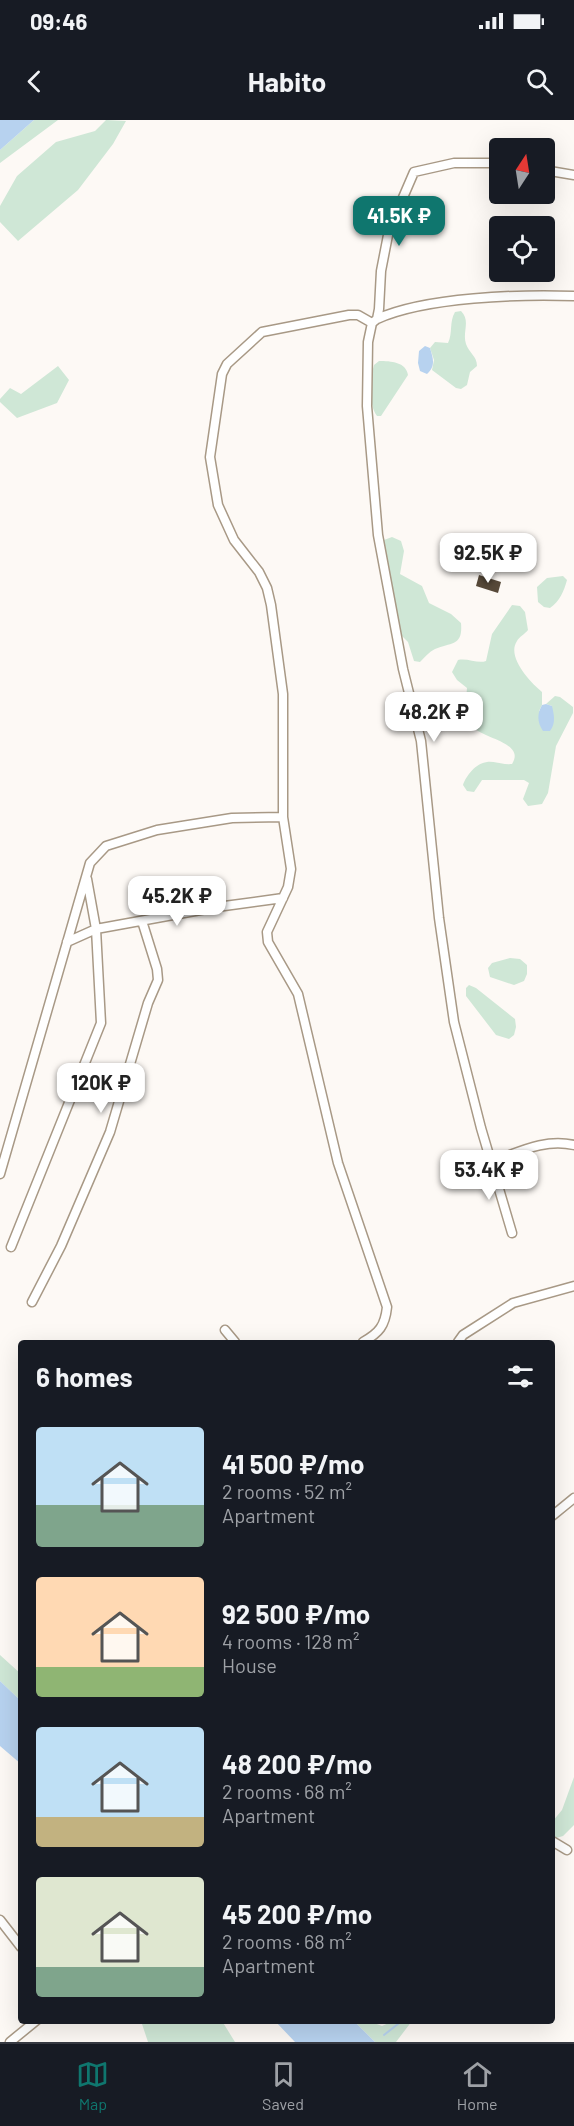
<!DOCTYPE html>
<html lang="en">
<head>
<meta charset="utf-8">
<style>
	:root { --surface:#171b24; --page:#20242c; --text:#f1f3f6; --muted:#9ea1a6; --line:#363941; --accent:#0f766e }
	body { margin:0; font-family:Barlow,sans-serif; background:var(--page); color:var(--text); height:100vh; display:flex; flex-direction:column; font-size:22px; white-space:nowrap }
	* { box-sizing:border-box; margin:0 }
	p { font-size:20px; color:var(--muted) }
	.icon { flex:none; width:33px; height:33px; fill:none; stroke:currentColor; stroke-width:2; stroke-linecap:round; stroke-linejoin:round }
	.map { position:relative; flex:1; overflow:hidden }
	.drawer { position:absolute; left:18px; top:1220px; width:537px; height:684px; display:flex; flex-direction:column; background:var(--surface); border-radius:6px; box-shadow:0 6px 24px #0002 }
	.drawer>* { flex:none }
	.needle { width:39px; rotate:12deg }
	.tools { position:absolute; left:489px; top:18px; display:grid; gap:12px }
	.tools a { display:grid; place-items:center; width:66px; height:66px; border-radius:6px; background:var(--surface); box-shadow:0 6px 24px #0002; font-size:30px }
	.price { position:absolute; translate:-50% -51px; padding:0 14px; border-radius:12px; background:#fff; color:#222; font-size:20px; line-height:39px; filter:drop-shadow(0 2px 3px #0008) }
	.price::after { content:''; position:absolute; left:50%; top:36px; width:18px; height:14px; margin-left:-9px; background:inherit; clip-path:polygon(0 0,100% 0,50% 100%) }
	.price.active { background:var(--accent); color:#fff }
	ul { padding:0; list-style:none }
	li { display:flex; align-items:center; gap:18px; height:150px; padding:0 18px }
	li span { display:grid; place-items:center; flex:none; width:168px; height:120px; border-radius:6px; color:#555 }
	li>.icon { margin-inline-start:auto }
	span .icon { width:72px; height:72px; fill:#fffc; stroke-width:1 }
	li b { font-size:26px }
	h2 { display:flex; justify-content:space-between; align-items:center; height:72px; padding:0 18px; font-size:26px }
	.status { display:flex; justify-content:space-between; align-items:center; height:42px; padding:0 30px; background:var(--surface); direction:ltr }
	.status svg { height:16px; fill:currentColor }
	header { display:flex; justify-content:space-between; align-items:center; height:78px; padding:0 18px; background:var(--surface); font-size:27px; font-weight:700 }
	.tab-bar { display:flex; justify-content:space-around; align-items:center; height:84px; border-top:2px solid var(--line); background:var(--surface); font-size:16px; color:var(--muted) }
	.tab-bar a { display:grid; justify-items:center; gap:3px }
	.tab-bar .active { color:var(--accent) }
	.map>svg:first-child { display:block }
	.green { fill:#cfe7d6 }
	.water { fill:#b7d2ef }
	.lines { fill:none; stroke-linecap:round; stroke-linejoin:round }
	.stream { stroke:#b7d2ef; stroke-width:2 }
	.building { fill:#574939 }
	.minor-casing { stroke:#a89986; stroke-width:11 }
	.minor { stroke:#fff; stroke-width:8 }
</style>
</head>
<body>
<div class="status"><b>09:46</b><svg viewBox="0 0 49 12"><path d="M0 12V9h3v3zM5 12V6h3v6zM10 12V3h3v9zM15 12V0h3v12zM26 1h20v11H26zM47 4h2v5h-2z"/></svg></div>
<header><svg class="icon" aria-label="back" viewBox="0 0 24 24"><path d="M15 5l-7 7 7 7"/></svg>Habito<svg class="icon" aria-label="search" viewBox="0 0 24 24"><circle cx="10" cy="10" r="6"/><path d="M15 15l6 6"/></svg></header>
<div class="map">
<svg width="574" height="1922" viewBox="0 0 574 1922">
	<rect width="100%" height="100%" fill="#fdf9f5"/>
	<path class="green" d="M34 0H58L0 43V30Z
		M106 0 126 1 113 24 78 70 18 121 0 102V86L17 56 56 22 95 11Z
		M461 191C471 201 462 212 466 224 469 233 477 236 477 246L470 252 467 265 461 269 456 268 432 250 434 240 430 228 435 222 448 223C453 213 449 202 455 192Z
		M379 241C391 241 406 242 408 255L381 296H377C368 284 370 259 374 245Z
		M58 246 69 260 57 283 17 298 0 282V279L10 268 21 274Z
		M392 417 401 421 404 431 400 454 422 466 429 483 451 494 461 503C463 526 452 522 435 529 429 532 425 537 420 542L414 541 408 522 400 514 383 424 384 420Z
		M563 456 567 460C564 471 560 481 550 488L544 487 538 482 537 467 547 458Z
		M512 485 520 486 525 492 528 510C525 514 519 517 517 521 506 537 531 563 542 572V585L539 591 552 586 546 584 555 576 560 577 573 587V593L556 626 548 673 542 684 528 686 523 679 529 663 524 660H482L474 672 467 671 463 665C466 656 476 643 487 642 495 641 503 645 512 644 526 622 482 619 472 606 465 596 466 580 467 568L457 560 452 552 458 540C468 538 478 544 486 541L492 514Z
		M510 838 520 839 527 845V854L524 861 514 865 490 857 488 848 492 843Z
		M469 865 476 868 515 899 516 907 514 915 509 919 496 915 466 876V868Z
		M0 1535 21 1554V1581L0 1561Z
		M574 1657V1705L563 1716 556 1718 552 1716V1702L562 1690Z
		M141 1901H222L235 1922H148Z
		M354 1901H369L382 1906 393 1901H412L396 1922H375Z"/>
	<path class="water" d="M0 0H34L0 30Z
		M425 226 430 228C433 238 436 246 427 254L420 251 418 243 419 231Z
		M546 584 552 586C554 595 556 603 550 611H543C537 602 537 594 542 585Z
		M0 1561 21 1581V1644L0 1626Z
		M275 1901H354L375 1922H295Z"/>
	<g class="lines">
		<path class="stream" d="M384 1915 403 1900"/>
	</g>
	<path class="building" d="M479 455 501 462 498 473 476 466Z"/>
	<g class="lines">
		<g class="minor-casing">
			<path id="minor" d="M544 50 574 55
				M377 199 379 189 381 151 389 110 414 52 454 43H500
				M67 822 96 809 217 787 283 778
				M491 1042C519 1032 545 1018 574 1025
				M0 1054 90 743 106 726 157 710 232 698 283 697
				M512 1113 481 1008 454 902 439 798 421 621 403 549 378 415 367 286 368 222 372 203 377 199C425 177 521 174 574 176
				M11 1127 101 903 96 809 87 759
				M32 1182 61 1126 110 1012 148 883 158 860 157 849 142 801
				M225 1210 235 1222
				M363 1222C379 1213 385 1206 387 1187L338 1043 298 874 268 822 267 812 288 767 291 749 283 697V574L271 485 267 468 259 452 234 420 218 385 210 337 222 254 227 244 262 212 349 195H358L372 203
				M458 1222 463 1215 513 1183 574 1166
				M552 1396 574 1378
				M552 1721 567 1730
				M0 1800 21 1827
				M10 1922 37 1900"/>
		</g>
		<use href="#minor" class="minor"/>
	</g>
</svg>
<div class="tools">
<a><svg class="needle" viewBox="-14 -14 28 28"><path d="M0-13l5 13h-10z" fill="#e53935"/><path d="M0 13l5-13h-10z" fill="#9ea1a6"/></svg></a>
<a><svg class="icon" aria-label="locate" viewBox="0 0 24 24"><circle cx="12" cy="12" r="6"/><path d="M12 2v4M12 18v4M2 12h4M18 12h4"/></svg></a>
</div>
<b class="price active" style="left:399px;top:127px">41.5K ₽</b>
<b class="price" style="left:488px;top:464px">92.5K ₽</b>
<b class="price" style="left:434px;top:623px">48.2K ₽</b>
<b class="price" style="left:177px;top:807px">45.2K ₽</b>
<b class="price" style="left:101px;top:994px">120K ₽</b>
<b class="price" style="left:489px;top:1081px">53.4K ₽</b>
<section class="drawer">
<h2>6 homes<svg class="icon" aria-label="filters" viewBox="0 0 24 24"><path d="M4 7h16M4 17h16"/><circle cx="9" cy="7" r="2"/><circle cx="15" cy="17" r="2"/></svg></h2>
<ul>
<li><span style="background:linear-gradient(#bfe0f5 65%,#7fa58c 0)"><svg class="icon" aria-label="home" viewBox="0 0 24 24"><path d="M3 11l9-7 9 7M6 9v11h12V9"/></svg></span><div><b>41 500 ₽/mo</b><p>2 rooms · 52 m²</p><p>Apartment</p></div></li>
<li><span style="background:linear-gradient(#ffd9b3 75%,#8fb573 0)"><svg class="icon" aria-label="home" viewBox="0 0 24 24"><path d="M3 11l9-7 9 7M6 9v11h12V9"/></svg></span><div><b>92 500 ₽/mo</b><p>4 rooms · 128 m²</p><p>House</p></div></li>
<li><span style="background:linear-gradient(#bfe0f5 75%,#c2b280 0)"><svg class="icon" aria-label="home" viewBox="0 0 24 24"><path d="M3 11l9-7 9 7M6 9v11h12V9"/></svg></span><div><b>48 200 ₽/mo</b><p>2 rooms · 68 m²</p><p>Apartment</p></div></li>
<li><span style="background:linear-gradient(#dfe7d0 75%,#7fa58c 0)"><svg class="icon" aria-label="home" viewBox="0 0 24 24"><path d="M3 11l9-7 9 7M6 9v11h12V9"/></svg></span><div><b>45 200 ₽/mo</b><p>2 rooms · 68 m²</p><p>Apartment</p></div></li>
</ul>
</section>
</div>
<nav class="tab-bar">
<a class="active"><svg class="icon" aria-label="map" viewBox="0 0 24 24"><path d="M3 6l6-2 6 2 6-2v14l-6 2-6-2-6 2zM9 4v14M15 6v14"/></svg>Map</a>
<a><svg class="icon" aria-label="saved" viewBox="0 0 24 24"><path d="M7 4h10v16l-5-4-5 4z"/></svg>Saved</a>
<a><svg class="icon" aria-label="home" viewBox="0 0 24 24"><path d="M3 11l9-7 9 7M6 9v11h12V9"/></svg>Home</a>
</nav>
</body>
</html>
